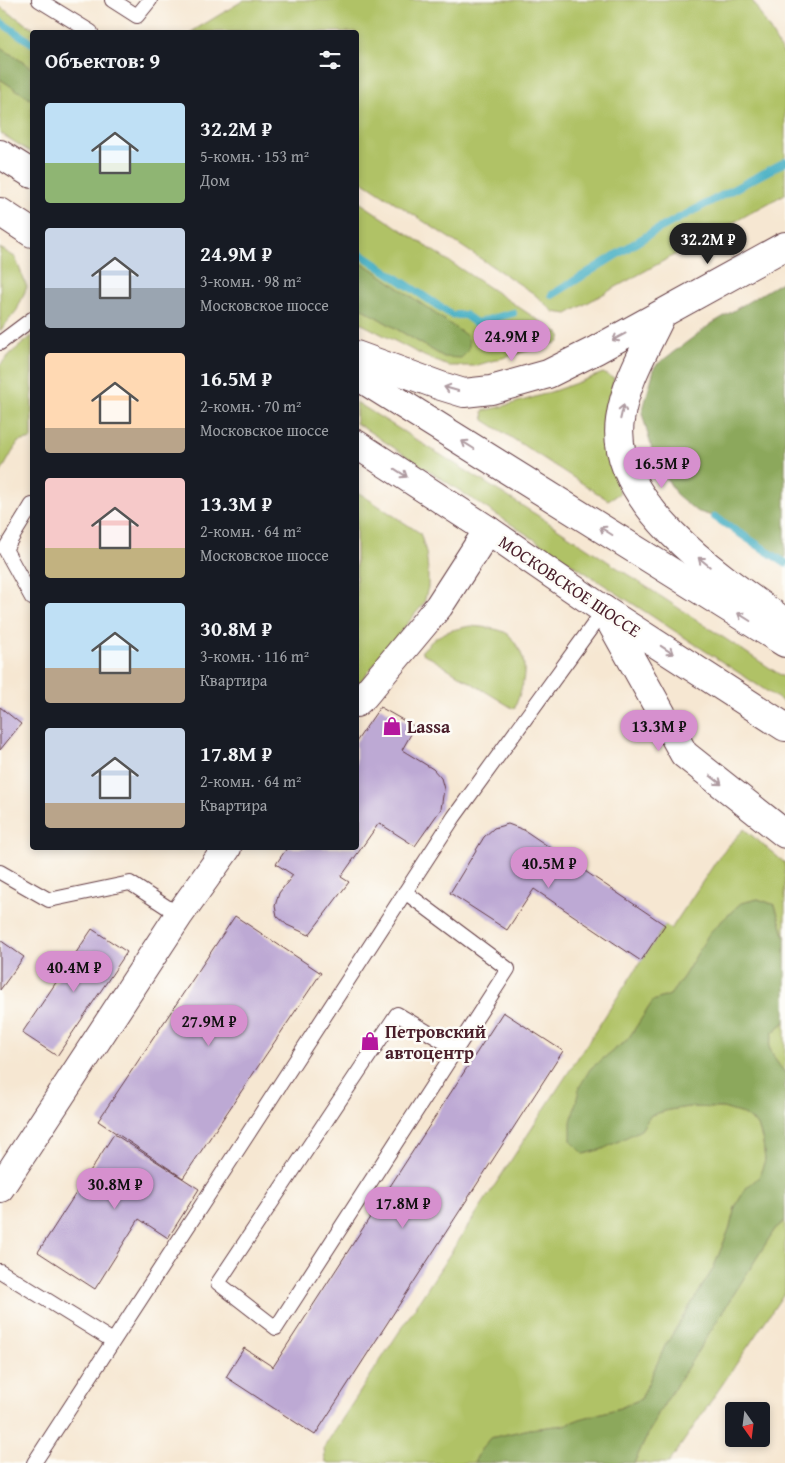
<!DOCTYPE html>
<html lang="ru">
<head>
<meta charset="utf-8">
<style>
	:root { --surface:#171b24; --page:#242831; --text:#f1f3f6; --muted:#9ea1a6; --accent:#d690ce }
	body { margin:0; font-family:"Gentium Book Plus",serif; background:var(--page); color:var(--text); height:100vh; display:flex; flex-direction:column; font-size:19px; white-space:nowrap }
	* { box-sizing:border-box; margin:0 }
	p { font-size:16px; color:var(--muted) }
	.icon { flex:none; width:28px; height:28px; fill:none; stroke:currentColor; stroke-width:2; stroke-linecap:round; stroke-linejoin:round }
	.map { position:relative; flex:1; overflow:hidden }
	.details { position:absolute; left:30px; top:30px; width:329px; height:820px; display:flex; flex-direction:column; background:var(--surface); border-radius:5px; box-shadow:0 2px 8px #0003 }
	.details>* { flex:none }
	.needle { width:32px; rotate:166deg }
	.tools { position:absolute; left:725px; top:1402px; display:grid; gap:10px }
	.tools a { display:grid; place-items:center; width:45px; height:45px; border-radius:5px; background:var(--surface); box-shadow:0 2px 8px #0003; font-size:25px }
	.price { position:absolute; translate:-50% -42px; padding:0 11px; border-radius:18px; background:var(--accent); color:#111; font-size:16px; line-height:32px; filter:drop-shadow(0 1px 2px #0008) }
	.price::after { content:''; position:absolute; left:50%; top:30px; width:15px; height:11px; margin-left:-8px; background:inherit; clip-path:polygon(0 0,100% 0,50% 100%) }
	.price.on { background:#222; color:#fff }
	ul { padding:0; list-style:none }
	li { display:flex; align-items:center; gap:15px; height:125px; padding:0 15px }
	li span { display:grid; place-items:center; flex:none; width:140px; height:100px; border-radius:5px; color:#555 }
	li>.icon { margin-inline-start:auto }
	span .icon { width:60px; height:60px; fill:#fffc; stroke-width:1 }
	li b { font-size:21px }
	h2 { display:flex; justify-content:space-between; align-items:center; height:60px; padding:0 15px; font-size:21px }
	.map>svg:first-child { display:block }
	.green { fill:#b0c266; stroke:#7d7048 }
	.forest { fill:#8ca85b; stroke:#6b6443 }
	.lines { fill:none; stroke-linecap:round; stroke-linejoin:round }
	.stream { stroke:#43adc2; stroke-width:8 }
	.building { fill:#bda9d4 }
	.lane-casing { stroke:#643d44; stroke-width:16 }
	.street-casing { stroke:#643d44; stroke-width:30 }
	.secondary-casing { stroke:#643d44; stroke-width:30 }
	.highway-casing { stroke:#643d44; stroke-width:30 }
	.lane { stroke:#fff; stroke-width:14 }
	.street { stroke:#fff; stroke-width:28 }
	.secondary { stroke:#fff; stroke-width:28 }
	.highway { stroke:#fff; stroke-width:28 }
	.oneway { stroke:#ae9aa0 }
	.labels { text-anchor:middle; dominant-baseline:central; stroke-width:5; stroke-linejoin:round; paint-order:stroke }
	.street-label { font-size:18px; fill:#4a1f2b; stroke:#fdfcf7 }
	.poi-label { font-size:18px; font-weight:bold; fill:#4a1f2b; stroke:#fdfcf7; text-anchor:start }
</style>
</head>
<body>
<div class="map">
<svg width="785" height="1463" viewBox="0 0 785 1463">
	<rect width="100%" height="100%" fill="#fdfcf7"/>
	<filter id="ink" filterUnits="userSpaceOnUse"><feTurbulence type="fractalNoise" baseFrequency=".02" numOctaves="2"/><feDisplacementMap in="SourceGraphic" scale="10" xChannelSelector="R" yChannelSelector="G"/><feConvolveMatrix kernelMatrix="1 2 1 2 8 2 1 2 1" color-interpolation-filters="sRGB"/></filter>
	<filter id="wash" filterUnits="userSpaceOnUse"><feTurbulence type="fractalNoise" baseFrequency=".0096" numOctaves="4" result="noise"/><feDisplacementMap in="SourceGraphic" scale="20" xChannelSelector="R" yChannelSelector="G"/><feGaussianBlur stdDeviation="1.12" result="paint"/><feColorMatrix in="noise" values="0 0 0 0 0 0 0 0 0 0 0 0 0 0 0 0 0 1.4 0 .05"/><feComposite in="paint" operator="in"/></filter>
	<g filter="url(#wash)">
		<rect width="100%" height="100%" fill="#f6e7d2"/>
		<path class="green" d="M244 0H752L785 56V194L567 314 554 312 533 293 356 177V32H191Z
			M0 7 39 32H32V68L0 47Z
			M0 79 32 100V153L0 133Z
			M356 200 561 335 559 342 474 366H448L424 356 356 321V305L444 357 466 336 372 269 356 261Z
			M0 248 15 257 27 287 17 310 0 331Z
			M32 336V439L18 442 0 474V365L11 353Z
			M603 373 614 378C608 409 605 436 611 467 613 476 617 485 620 493L608 500 484 420 483 411C524 402 564 388 603 373Z
			M356 402 537 515 785 678V703L356 423Z
			M356 491 420 533 426 552 428 570V587L424 603 356 687Z
			M470 626C481 627 499 628 508 634 511 636 513 641 515 643 531 663 523 688 514 709L421 652C438 633 446 631 470 626Z
			M744 829 785 863V938L775 905 758 899 741 903 710 932 684 976 670 995 653 1001 628 1039 590 1069 641 1130 651 1115 669 1110 688 1107 723 1108 743 1114 758 1125 763 1142 765 1160 759 1178 746 1188 735 1207 730 1227 713 1269 665 1346 641 1399 620 1408 580 1419 565 1425 530 1429 490 1438 480 1451 474 1463H328L325 1461 324 1447 641 961 665 925 671 929 721 854Z
			M785 1022V1073L776 1061 769 1047 773 1032Z
			M785 1221V1292L669 1463H634L658 1414 775 1229Z"/>
		<path class="forest" d="M0 47 32 68V100L0 79Z
			M356 261 372 269 467 336C471 346 470 350 461 358L444 357 356 305Z
			M785 280V563L715 517 696 511 676 494 654 457 642 413 655 366 711 324Z
			M758 899 775 905 785 938V1022L773 1032 769 1047 776 1061 785 1073V1221L775 1229 658 1414 634 1463H474L480 1451 490 1438 530 1429 565 1425 580 1419 620 1408 641 1399 665 1346 713 1269 730 1227 735 1207 746 1188 759 1177 765 1160 763 1142 758 1125 743 1114 723 1108 688 1107 669 1110 651 1115 641 1130 603 1149 584 1154 571 1141V1122L580 1086 590 1069 628 1039 653 1001 670 995 684 976 710 932 741 903Z"/>
		<g class="lines">
			<path class="stream" d="M0 22 32 43
				M356 251 452 315H465L476 323 513 313
				M552 295 653 232 785 162
				M715 517 785 563"/>
		</g>
		<g id="blocks">
			<path class="building" d="M0 707 21 724 0 750Z
				M380 707 415 727 402 750 433 769 441 778 444 789 441 809 415 846 379 823 341 877 349 882 309 935 287 925 277 916 275 906 279 893 293 875 276 864 287 848H356V742Z
				M508 824 524 830 665 925 641 961 534 889 507 930 450 893 484 837 494 828Z
				M235 916 321 973 183 1178 98 1121Z
				M92 929 127 952 57 1056 22 1033Z
				M0 940 24 957 0 990Z
				M503 1012 563 1051 315 1435 226 1377 244 1348 273 1367Z
				M114 1134 199 1189 168 1238 139 1219 95 1289 38 1252Z"/>
		</g>
	</g>
	<g filter="url(#ink)">
		<use href="#blocks" fill-opacity="0" stroke="#643d44" stroke-width="1"/>
		<g class="lines">
			<g class="lane-casing">
				<path id="lane" d="M39 0 91 32
					M112 0 137 16 150 0
					M0 343 32 319
					M32 505 5 549 32 598
					M0 872 49 900 130 883 179 915
					M405 892 508 969 276 1328 218 1283 397 1014 456 1049
					M0 1271 113 1341
					M34 1463 454 817 604 610"/>
			</g>
			<g class="street-casing">
				<path id="street" d="M356 703 364 696 439 606 488 530
					M0 1188 179 915 227 848"/>
			</g>
			<g class="secondary-casing">
				<path id="secondary" d="M662 314C646 348 625 382 620 420 608 504 726 581 785 622
					M356 355 441 386 464 393 491 390 548 374 596 350 785 246
					M604 610 684 754 785 834"/>
			</g>
			<g class="highway-casing">
				<path id="highway" d="M0 154 32 174
					M0 212 32 233
					M356 375 785 643
					M356 444 488 530 604 610 785 727"/>
			</g>
			<use href="#lane" class="lane"/>
			<use href="#street" class="street"/>
			<use href="#secondary" class="secondary"/>
			<use href="#highway" class="highway"/>
		</g>
		<defs><path id="oneway-shaft" d="M-6 0H5M1.5-3L5.5 0L1.5 3" fill="none" stroke-width="1.6" stroke-linecap="round" stroke-linejoin="round" transform="scale(1.25)"/></defs>
		<g class="oneway">
			<use href="#oneway-shaft" transform="translate(619 337) rotate(152)"/>
			<use href="#oneway-shaft" transform="translate(451 389) rotate(-164)"/>
			<use href="#oneway-shaft" transform="translate(622 412) rotate(-77)"/>
			<use href="#oneway-shaft" transform="translate(468 445) rotate(-148)"/>
			<use href="#oneway-shaft" transform="translate(401 473) rotate(33)"/>
			<use href="#oneway-shaft" transform="translate(606 531) rotate(-148)"/>
			<use href="#oneway-shaft" transform="translate(704 562) rotate(-141)"/>
			<use href="#oneway-shaft" transform="translate(744 617) rotate(-148)"/>
			<use href="#oneway-shaft" transform="translate(667 650) rotate(33)"/>
			<use href="#oneway-shaft" transform="translate(716 780) rotate(38)"/>
		</g>
	</g>
	<defs>
		<g id="shop-bare" transform="scale(1.5)"><path d="M-5-2.5h2.3a2.7 3.5 0 0 1 5.4 0H5L5.5 6h-11ZM-1.5-2.5h3a1.5 2.3 0 0 0-3 0Z" fill="#b5179e" stroke="#fdfcf7" stroke-width="2.5" paint-order="stroke"/></g>
	</defs>
	<g fill-rule="evenodd">
		<use href="#shop-bare" x="392" y="726"/>
		<use href="#shop-bare" x="370" y="1041"/>
	</g>
	<g class="labels">
		<g class="street-label">
			<text transform="translate(570 586) rotate(34)">МОСКОВСКОЕ ШОССЕ</text>
		</g>
		<g class="poi-label">
			<text x="407" y="726">Lassa</text>
			<text x="385" y="1031">Петровский<tspan x="385" dy="21">автоцентр</tspan></text>
		</g>
	</g>
</svg>
<div class="tools">
<a><svg class="needle" viewBox="-14 -14 28 28"><path d="M0-13l5 13h-10z" fill="#e53935"/><path d="M0 13l5-13h-10z" fill="#9ea1a6"/></svg></a>
</div>
<b class="price on" style="left:708px;top:265px">32.2M ₽</b>
<b class="price" style="left:512px;top:362px">24.9M ₽</b>
<b class="price" style="left:662px;top:489px">16.5M ₽</b>
<b class="price" style="left:659px;top:752px">13.3M ₽</b>
<b class="price" style="left:549px;top:889px">40.5M ₽</b>
<b class="price" style="left:74px;top:993px">40.4M ₽</b>
<b class="price" style="left:209px;top:1047px">27.9M ₽</b>
<b class="price" style="left:115px;top:1210px">30.8M ₽</b>
<b class="price" style="left:403px;top:1229px">17.8M ₽</b>
<section class="details">
<h2>Объектов: 9<svg class="icon" aria-label="filters" viewBox="0 0 24 24"><path d="M4 7h16M4 17h16"/><circle cx="9" cy="7" r="2"/><circle cx="15" cy="17" r="2"/></svg></h2>
<ul>
<li><span style="background:linear-gradient(#bfe0f5 60%,#8fb573 0)"><svg class="icon" aria-label="home" viewBox="0 0 24 24"><path d="M3 11l9-7 9 7M6 9v11h12V9"/></svg></span><div><b>32.2M ₽</b><p>5-комн. · 153 m²</p><p>Дом</p></div></li>
<li><span style="background:linear-gradient(#c9d6e8 60%,#9aa5b1 0)"><svg class="icon" aria-label="home" viewBox="0 0 24 24"><path d="M3 11l9-7 9 7M6 9v11h12V9"/></svg></span><div><b>24.9M ₽</b><p>3-комн. · 98 m²</p><p>Московское шоссе</p></div></li>
<li><span style="background:linear-gradient(#ffd9b3 75%,#b9a48a 0)"><svg class="icon" aria-label="home" viewBox="0 0 24 24"><path d="M3 11l9-7 9 7M6 9v11h12V9"/></svg></span><div><b>16.5M ₽</b><p>2-комн. · 70 m²</p><p>Московское шоссе</p></div></li>
<li><span style="background:linear-gradient(#f6c9c9 70%,#c2b280 0)"><svg class="icon" aria-label="home" viewBox="0 0 24 24"><path d="M3 11l9-7 9 7M6 9v11h12V9"/></svg></span><div><b>13.3M ₽</b><p>2-комн. · 64 m²</p><p>Московское шоссе</p></div></li>
<li><span style="background:linear-gradient(#bfe0f5 65%,#b9a48a 0)"><svg class="icon" aria-label="home" viewBox="0 0 24 24"><path d="M3 11l9-7 9 7M6 9v11h12V9"/></svg></span><div><b>30.8M ₽</b><p>3-комн. · 116 m²</p><p>Квартира</p></div></li>
<li><span style="background:linear-gradient(#c9d6e8 75%,#b9a48a 0)"><svg class="icon" aria-label="home" viewBox="0 0 24 24"><path d="M3 11l9-7 9 7M6 9v11h12V9"/></svg></span><div><b>17.8M ₽</b><p>2-комн. · 64 m²</p><p>Квартира</p></div></li>
</ul>
</section>
</div>
</body>
</html>
